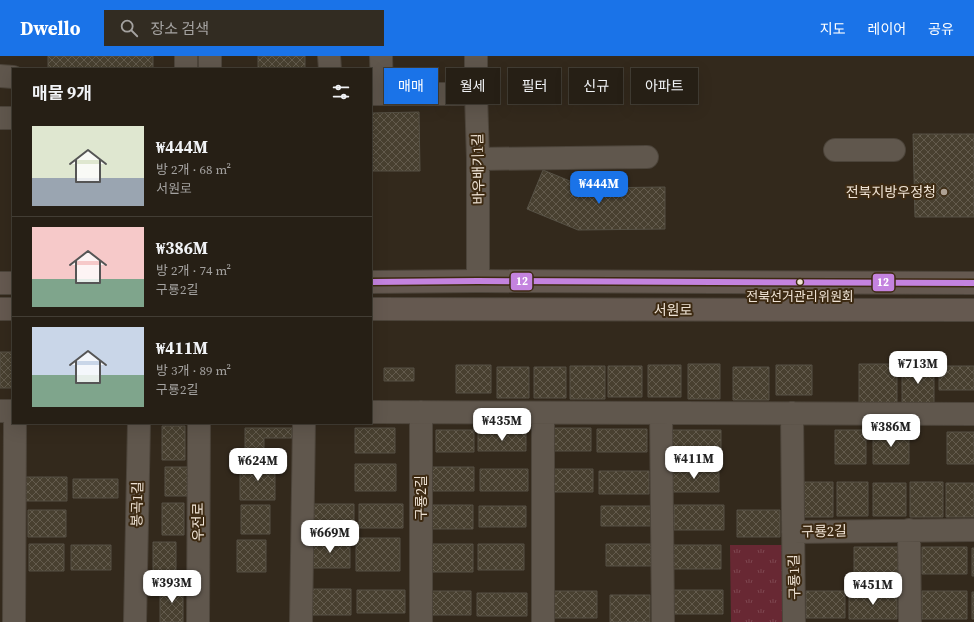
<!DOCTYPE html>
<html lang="ko">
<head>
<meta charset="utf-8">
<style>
	:root { --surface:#261f15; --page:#322c22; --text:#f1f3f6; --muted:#a4a2a0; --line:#423d34; --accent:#1a73e8 }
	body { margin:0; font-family:"Source Serif 4","Noto Sans KR",serif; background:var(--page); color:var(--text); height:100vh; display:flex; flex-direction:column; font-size:15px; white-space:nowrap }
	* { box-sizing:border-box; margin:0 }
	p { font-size:13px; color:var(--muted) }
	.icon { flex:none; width:22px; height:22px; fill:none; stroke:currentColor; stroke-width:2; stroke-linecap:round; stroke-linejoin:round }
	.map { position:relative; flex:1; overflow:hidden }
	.sheet { position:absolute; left:12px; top:12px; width:360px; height:356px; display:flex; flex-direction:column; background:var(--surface); border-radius:0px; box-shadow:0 4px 16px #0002,0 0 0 1px var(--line) }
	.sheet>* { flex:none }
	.top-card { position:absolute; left:384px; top:12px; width:380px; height:36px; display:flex; gap:8px }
	.price { position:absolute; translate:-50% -34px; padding:0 9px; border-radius:8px; background:#fff; color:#222; font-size:13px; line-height:26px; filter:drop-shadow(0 1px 2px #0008) }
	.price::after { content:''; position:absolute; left:50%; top:24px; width:12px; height:9px; margin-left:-6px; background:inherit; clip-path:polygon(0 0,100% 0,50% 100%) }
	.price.active { background:var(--accent); color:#fff }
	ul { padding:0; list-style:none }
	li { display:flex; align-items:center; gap:12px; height:100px; padding:0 20px }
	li+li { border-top:1px solid var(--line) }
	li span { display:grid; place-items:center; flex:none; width:112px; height:80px; border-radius:0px; color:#555 }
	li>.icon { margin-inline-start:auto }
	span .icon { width:48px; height:48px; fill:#fffc; stroke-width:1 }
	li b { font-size:17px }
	h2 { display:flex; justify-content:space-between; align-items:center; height:48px; padding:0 20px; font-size:17px }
	.pill { padding:0 14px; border-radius:0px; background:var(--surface); box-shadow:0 4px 16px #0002,0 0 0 1px var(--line); font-size:14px; line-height:36px }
	.pill.active { background:var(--accent); color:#fff }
	header { display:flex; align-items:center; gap:24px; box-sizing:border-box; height:56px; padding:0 20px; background:var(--accent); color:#fff }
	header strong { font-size:19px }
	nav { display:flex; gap:22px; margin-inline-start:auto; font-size:14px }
	.search { width:280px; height:36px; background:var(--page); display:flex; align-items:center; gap:10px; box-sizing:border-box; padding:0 14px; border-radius:0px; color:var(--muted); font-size:15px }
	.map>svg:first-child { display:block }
	.grass { fill:url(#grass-tufts) }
	.building { fill:url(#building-cross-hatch); stroke:#565145 }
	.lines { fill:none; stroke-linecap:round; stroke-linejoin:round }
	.minor-casing { stroke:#4c443a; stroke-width:24 }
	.major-casing { stroke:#4c443a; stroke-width:24 }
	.minor { stroke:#60574d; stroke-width:22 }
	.major { stroke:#655950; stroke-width:22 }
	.bus-1-casing { stroke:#3d2a12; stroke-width:9 }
	.bus-1 { stroke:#c483df; stroke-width:6 }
	.poi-dot { fill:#ada194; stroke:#3d2a12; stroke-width:1.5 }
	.bus-dot { fill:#eee2d4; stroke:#3d2a12; stroke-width:1.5 }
	.labels { text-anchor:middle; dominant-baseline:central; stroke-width:4; stroke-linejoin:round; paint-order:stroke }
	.bus-label { font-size:13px; fill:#eee2d4; stroke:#3d2a12 }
	.street-label { font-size:14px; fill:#eee2d4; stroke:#3d2a12 }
	.poi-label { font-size:14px; fill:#eee2d4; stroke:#3d2a12; text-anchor:end }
	.line-badge { stroke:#3d2a12; stroke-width:1.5 }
	.badge-label { font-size:11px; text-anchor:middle; font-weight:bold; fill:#fff }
</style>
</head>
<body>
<header>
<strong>Dwello</strong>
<div class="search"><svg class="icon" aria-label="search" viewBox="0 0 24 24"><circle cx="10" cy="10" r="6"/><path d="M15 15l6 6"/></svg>장소 검색</div>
<nav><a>지도</a><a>레이어</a><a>공유</a></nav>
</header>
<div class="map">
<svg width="974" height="566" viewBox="0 0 974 566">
	<defs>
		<pattern id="grass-tufts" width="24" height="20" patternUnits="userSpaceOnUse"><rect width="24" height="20" fill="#682833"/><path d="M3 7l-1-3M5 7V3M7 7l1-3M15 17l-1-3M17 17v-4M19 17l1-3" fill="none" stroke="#7e4750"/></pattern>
		<pattern id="building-cross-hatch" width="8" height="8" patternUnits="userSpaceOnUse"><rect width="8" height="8" fill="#484030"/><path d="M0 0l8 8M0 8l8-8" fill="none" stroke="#635b4d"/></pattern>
	</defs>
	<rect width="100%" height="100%" fill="#33291c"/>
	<path class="grass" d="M730 489H784L785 566H731Z"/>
	<path class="building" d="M48 0H153V13H48Z
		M258 0H305V13H258Z
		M419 56 420 115H371V57Z
		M913 78H974V161H915Z
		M543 114 587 132 665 131V173L578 174 527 153Z
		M0 296H13V332H0Z
		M688 308H720V343H688Z
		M859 308H897V347H859Z
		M456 309H491V337H456Z
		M648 309H681V341H648Z
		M776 309H812V339H776Z
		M570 310H605V343H570Z
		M608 310H642V341H608Z
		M939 310H974V334H939Z
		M497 311H529V342H497Z
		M534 311H566V342H534Z
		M733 311H769V344H733Z
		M902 311H934V347H902Z
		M384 312H414V325H384Z
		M162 370H185V404H162Z
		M245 372H292V382H264V406H245Z
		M355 372H395V397H355Z
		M550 372H591V395H550Z
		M597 373H647V396H597Z
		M436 374H474V396H436Z
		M672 374H721V399H672Z
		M835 374H866V408H835Z
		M873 375H909V408H873Z
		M478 376H526V395H478Z
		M947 376H974V408H947Z
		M355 408H396V435H355Z
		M240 409H275V444H240Z
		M165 411H188V440H165Z
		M428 411H474V435H428Z
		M669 412H719V436H669Z
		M480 413H528V435H480Z
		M552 413H593V436H552Z
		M599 415H649V438H599Z
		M22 421H67V445H22Z
		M73 423H118V442H73Z
		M801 426H833V461H801Z
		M837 426H868V460H837Z
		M910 426H943V461H910Z
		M873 427H906V460H873Z
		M946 427H974V461H946Z
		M162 447H184V479H162Z
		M312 448H354V470H312Z
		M359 448H403V472H359Z
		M241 449H270V478H241Z
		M428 449H473V473H428Z
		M674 449H724V474H674Z
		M479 450H526V471H479Z
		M601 450H653V470H601Z
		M28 454H66V481H28Z
		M737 454H780V481H737Z
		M356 482H400V515H356Z
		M237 484H266V516H237Z
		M311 485H350V512H311Z
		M153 486H176V519H153Z
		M29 488H64V515H29Z
		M428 488H473V516H428Z
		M478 488H524V514H478Z
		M606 488H653V510H606Z
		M71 489H111V514H71Z
		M672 489H721V513H672Z
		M854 491H900V522H854Z
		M922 491H967V518H922Z
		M972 492H974V520H972Z
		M160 529H183V566H160Z
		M310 533H351V559H310Z
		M357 534H405V557H357Z
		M674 534H723V558H674Z
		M430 535H471V559H430Z
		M552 535H597V562H552Z
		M806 535H845V562H806Z
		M922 535H967V563H922Z
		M972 536H974V563H972Z
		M477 537H527V560H477Z
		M849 537H897V563H849Z
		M610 539H650V566H610Z"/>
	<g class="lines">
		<g class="minor-casing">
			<path id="minor" d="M210 0V13
				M329 0 330 13
				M381 0 382 37
				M476 0V38L478 103V225
				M186 13V0
				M0 20 13 21
				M371 38H476
				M0 62H13
				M835 94H894
				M478 103 647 101
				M0 355H13
				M371 356 974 358
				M661 357 663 566
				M792 357 794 566
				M909 474 910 566
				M793 476 974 474
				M14 566 15 367
				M135 566 139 367
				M198 566 199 367
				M301 566 304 367
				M421 566V356
				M543 566V357"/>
		</g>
		<g class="major-casing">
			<path id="major" d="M371 226 478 225 974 227
				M0 227H13
				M0 253H13
				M371 253 974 254"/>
		</g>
		<use href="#minor" class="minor"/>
		<use href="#major" class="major"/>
		<g class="bus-1-casing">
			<path id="bus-1" d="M371 226 478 225 974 227"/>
		</g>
		<use href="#bus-1" class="bus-1"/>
	</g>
	<circle class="poi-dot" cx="944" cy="136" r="4"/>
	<circle class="bus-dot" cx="800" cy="226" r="3.5"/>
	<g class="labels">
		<g class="bus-label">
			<text x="800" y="240">전북선거관리위원회</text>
		</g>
		<g class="street-label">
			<text transform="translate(478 113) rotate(-91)">바우배기1길</text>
			<text x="673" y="254">서원로</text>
			<text transform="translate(421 442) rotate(-90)">구룡2길</text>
			<text transform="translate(137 448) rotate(-89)">봉곡1길</text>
			<text transform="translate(198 466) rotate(-90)">우전로</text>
			<text transform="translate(824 475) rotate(-1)">구룡2길</text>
			<text transform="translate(794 521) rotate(-91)">구룡1길</text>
		</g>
		<g class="poi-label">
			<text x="936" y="136">전북지방우정청</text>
		</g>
	</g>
	<g class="line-badge">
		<rect x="510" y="216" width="23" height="19" rx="4" fill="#c483df"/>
		<rect x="872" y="217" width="23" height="19" rx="4" fill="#c483df"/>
	</g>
	<g class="badge-label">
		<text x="522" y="229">12</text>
		<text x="883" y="230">12</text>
	</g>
</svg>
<b class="price active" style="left:599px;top:149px">₩444M</b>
<b class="price" style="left:918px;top:329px">₩713M</b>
<b class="price" style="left:502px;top:386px">₩435M</b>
<b class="price" style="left:891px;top:392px">₩386M</b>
<b class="price" style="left:694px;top:424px">₩411M</b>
<b class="price" style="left:258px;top:426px">₩624M</b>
<b class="price" style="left:330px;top:498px">₩669M</b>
<b class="price" style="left:172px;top:548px">₩393M</b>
<b class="price" style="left:873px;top:550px">₩451M</b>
<div class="top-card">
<a class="pill active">매매</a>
<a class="pill">월세</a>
<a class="pill">필터</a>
<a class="pill">신규</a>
<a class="pill">아파트</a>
</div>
<section class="sheet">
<h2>매물 9개<svg class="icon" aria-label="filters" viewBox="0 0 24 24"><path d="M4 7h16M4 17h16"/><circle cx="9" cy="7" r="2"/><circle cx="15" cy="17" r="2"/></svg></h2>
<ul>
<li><span style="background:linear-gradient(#dfe7d0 65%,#9aa5b1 0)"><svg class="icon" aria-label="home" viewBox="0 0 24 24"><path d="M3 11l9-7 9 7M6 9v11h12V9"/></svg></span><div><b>₩444M</b><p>방 2개 · 68 m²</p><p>서원로</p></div></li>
<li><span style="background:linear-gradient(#f6c9c9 65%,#7fa58c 0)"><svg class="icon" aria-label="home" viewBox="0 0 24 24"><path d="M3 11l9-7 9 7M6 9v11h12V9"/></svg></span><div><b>₩386M</b><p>방 2개 · 74 m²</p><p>구룡2길</p></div></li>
<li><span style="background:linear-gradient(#c9d6e8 60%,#7fa58c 0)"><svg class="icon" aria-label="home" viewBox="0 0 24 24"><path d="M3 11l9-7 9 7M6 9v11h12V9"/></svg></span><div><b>₩411M</b><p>방 3개 · 89 m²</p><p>구룡2길</p></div></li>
</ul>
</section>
</div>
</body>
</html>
